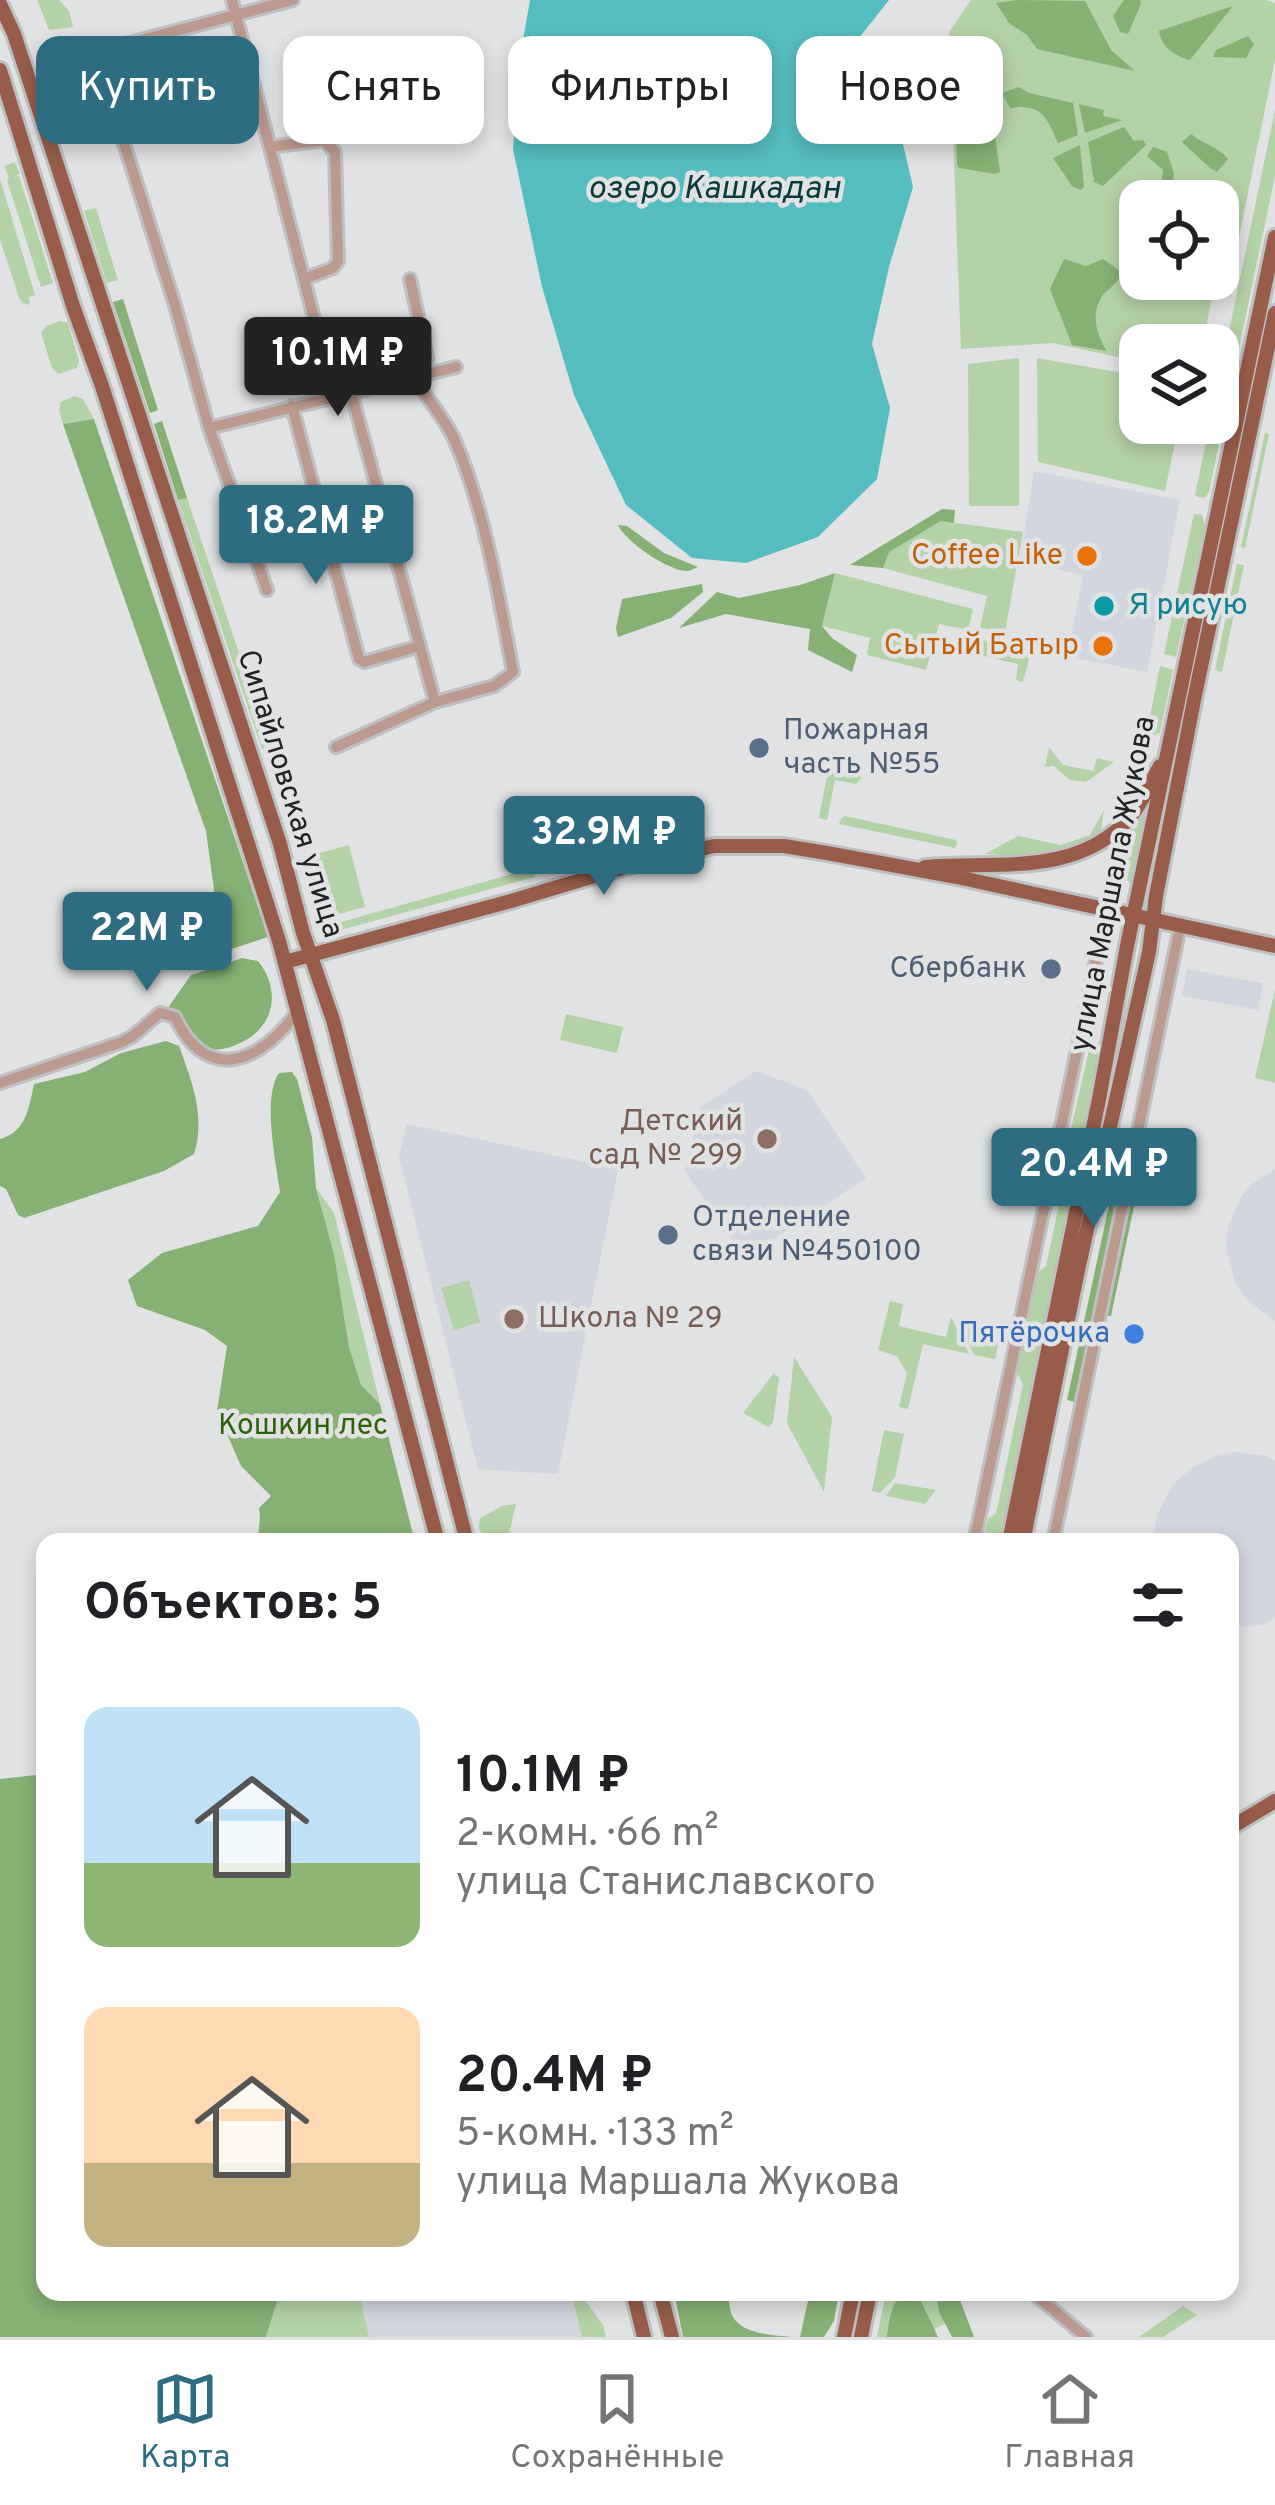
<!DOCTYPE html>
<html lang="ru">
<head>
<meta charset="utf-8">
<style>
	:root { --surface:#fff; --page:#f2f2f2; --text:#202124; --muted:#757577; --line:#e0e0e0; --accent:#2e6c82 }
	body { margin:0; font-family:Overpass,sans-serif; background:var(--page); color:var(--text); height:100vh; display:flex; flex-direction:column; font-size:45px; white-space:nowrap }
	* { box-sizing:border-box; margin:0 }
	p { font-size:39px; color:var(--muted) }
	.icon { flex:none; width:66px; height:66px; fill:none; stroke:currentColor; stroke-width:2; stroke-linecap:round; stroke-linejoin:round }
	.map { position:relative; flex:1; overflow:hidden }
	.details { position:absolute; left:36px; top:1533px; width:1203px; height:768px; display:flex; flex-direction:column; background:var(--surface); border-radius:24px; box-shadow:0 6px 18px #0003 }
	.details>* { flex:none }
	.guide { position:absolute; left:36px; top:36px; width:1203px; height:108px; display:flex; gap:24px }
	.buttons { position:absolute; left:1119px; top:180px; display:grid; gap:24px }
	.buttons a { display:grid; place-items:center; width:120px; height:120px; border-radius:24px; background:var(--surface); box-shadow:0 6px 18px #0003; font-size:60px }
	.price { position:absolute; translate:-50% -102px; padding:0 27px; border-radius:12px; background:var(--accent); color:#fff; font-size:39px; line-height:78px; filter:drop-shadow(0 3px 6px #0008) }
	.price::after { content:''; position:absolute; left:50%; top:72px; width:36px; height:27px; margin-left:-18px; background:inherit; clip-path:polygon(0 0,100% 0,50% 100%) }
	.price.on { background:#222; color:#fff }
	ul { padding:0; list-style:none }
	li { display:flex; align-items:center; gap:36px; height:300px; padding:0 48px }
	li span { display:grid; place-items:center; flex:none; width:336px; height:240px; border-radius:24px; color:#555 }
	li>.icon { margin-inline-start:auto }
	span .icon { width:144px; height:144px; fill:#fffc; stroke-width:1 }
	li b { font-size:51px }
	h2 { display:flex; justify-content:space-between; align-items:center; height:144px; padding:0 48px; font-size:51px }
	.tag { padding:0 42px; border-radius:24px; background:var(--surface); box-shadow:0 6px 18px #0003; font-size:42px; line-height:108px }
	.tag.on { background:var(--accent); color:#fff }
	.dock { display:flex; justify-content:space-around; align-items:center; height:168px; border-top:3px solid var(--line); background:var(--surface); font-size:33px; color:var(--muted) }
	.dock a { display:grid; justify-items:center; gap:6px }
	.dock .on { color:var(--accent) }
	.map>svg:first-child { display:block }
	.built { fill:#d3d6df }
	.green { fill:#b4d2a7 }
	.forest { fill:#86b074 }
	.water { fill:#55bdc0 }
	.lines { fill:none; stroke-linecap:round; stroke-linejoin:round }
	.minor-casing { stroke:#bfc0c1; stroke-width:16 }
	.major-casing { stroke:#bfc0c1; stroke-width:20 }
	.minor { stroke:#bc9a8f; stroke-width:10 }
	.major { stroke:#975d4a; stroke-width:14 }
	.food-dot { fill:#e8710a; stroke:#e1e2e3; stroke-width:4.5 }
	.culture-dot { fill:#0f9aa8; stroke:#e1e2e3; stroke-width:4.5 }
	.service-dot { fill:#5c6f8a; stroke:#e1e2e3; stroke-width:4.5 }
	.education-dot { fill:#8d6e63; stroke:#e1e2e3; stroke-width:4.5 }
	.shop-dot { fill:#3f7fe0; stroke:#e1e2e3; stroke-width:4.5 }
	.labels { text-anchor:middle; dominant-baseline:central; stroke-width:9; stroke-linejoin:round; paint-order:stroke }
	.food-label { font-size:30px; fill:#c56008; stroke:#e1e2e3; text-anchor:end }
	.culture-label { font-size:30px; fill:#0d838f; stroke:#e1e2e3; text-anchor:start }
	.service-label { font-size:30px; fill:#4e5e75; stroke:#e1e2e3; text-anchor:start }
	.street-label { font-size:30px; fill:#232324; stroke:#e1e2e3 }
	.education-label { font-size:30px; fill:#785e54; stroke:#e1e2e3; text-anchor:end }
	.shop-label { font-size:30px; fill:#366cbe; stroke:#e1e2e3; text-anchor:end }
	.park-label { font-size:30px; fill:#2e620c; stroke:#e1e2e3 }
	.water-label { font-size:33px; font-style:italic; fill:#093b3d; stroke:#e1e2e3 }
</style>
</head>
<body>
<div class="map">
<svg width="1275" height="2337" viewBox="0 0 1275 2337">
	<rect width="100%" height="100%" fill="#e1e2e3"/>
	<path class="built" d="M1034 471 1180 500 1147 672 1067 656 1083 575 1020 560Z
		M1187 969 1263 983 1258 1010 1182 996Z
		M756 1071 807 1090 866 1178 744 1259 685 1171 700 1107Z
		M407 1124 618 1169 558 1474 478 1469 399 1157Z
		M1275 1169V1321L1246 1299 1235 1282 1226 1247 1228 1227 1241 1197 1252 1184Z
		M1237 1452 1266 1456 1275 1460V1618L1262 1625 1246 1627 1230 1626V1542L1153 1541 1157 1515 1173 1484 1193 1467 1217 1456Z
		M359 2292H571L582 2337H369Z"/>
	<path class="green" d="M37 0H59L69 11 73 27 49 30Z
		M971 0H1266L1275 3V60L1235 257 1219 258 1218 263V201H1140V279H1215L1203 345H1140V362L1053 343 961 349 951 82 948 64 950 63 949 32Z
		M906 57 924 113 911 122 893 99 906 84Z
		M1275 110V176L1209 492 1206 497 1201 498 1195 495 1210 423H1218V384Z
		M15 162 20 174 13 177 19 176 53 283 41 287 7 180 9 178 4 166Z
		M0 179 35 295 29 297 30 305 23 303 19 298 0 239Z
		M96 208 118 280 107 283 84 211Z
		M60 321 68 323 79 361 77 368 58 374 52 368 41 333 46 326Z
		M1019 358V506H969L968 364Z
		M1037 358 1140 376V423H1179L1165 491 1038 462Z
		M74 396 83 399 94 419 63 424 59 410 61 402Z
		M1265 433 1269 434 1245 548 1241 547Z
		M187 498 290 804 282 796 267 749H262L178 500Z
		M1194 514 1202 515 1205 526 1176 657 1164 654Z
		M941 521 1023 532 1005 632 980 628 987 596 883 568 888 552Z
		M1237 564 1244 565 1222 672 1215 670Z
		M835 573 973 609 968 630 939 624 926 670 867 655 870 638 822 626Z
		M970 637 1031 651 1023 682 1016 680 1018 664 967 652Z
		M1160 666 1173 670 1160 733 1151 736 1147 732Z
		M1049 747 1063 765 1093 771 1097 758 1114 762 1086 782 1070 780 1054 766 1045 767Z
		M828 770 862 777 856 784 835 780 827 820 819 818Z
		M1104 810 1100 837C1078 849 1050 857 1024 857 1010 857 1000 854 985 854L1018 836 1061 845 1090 835Z
		M1147 812 1130 883 1124 877 1111 846Z
		M845 816 956 840 957 843 955 848 839 824 841 819Z
		M678 828 681 840 616 856 613 845Z
		M349 845 365 907 335 915 331 913 316 854Z
		M533 868 535 877 337 931 334 924Z
		M1275 990V1083L1255 1078Z
		M566 1014 623 1027 617 1053 560 1040Z
		M1091 1042 1105 1044 1080 1143 1070 1133Z
		M1068 1163 1079 1166 1000 1542H990L985 1532 988 1518 996 1514 1023 1384 1017 1373 1038 1272 1046 1266Z
		M316 1188 334 1213 380 1404 361 1385 349 1347 334 1254Z
		M469 1280 480 1322 454 1330 441 1288Z
		M890 1301 903 1304 899 1326 946 1337 951 1317 969 1354 923 1344 908 1409 899 1407 907 1373 897 1356 878 1350Z
		M958 1320 1002 1329 995 1359 974 1355Z
		M794 1357 832 1417 824 1492 787 1423Z
		M774 1373 779 1378 773 1423 768 1427 743 1413Z
		M884 1430 904 1434 895 1477 880 1493 872 1491Z
		M895 1483 936 1490 925 1504 886 1496Z
		M516 1504 507 1542H484L479 1527 480 1518 502 1506Z
		M280 2292H359L369 2337H266Z
		M571 2292H579L603 2325 606 2337H582Z
		M886 2292H955L952 2320 920 2337H877Z
		M1183 2306 1197 2315 1163 2337H1139Z"/>
	<path class="forest" d="M1017 0 1085 1 1111 50 1135 71 1037 49 1027 35 1009 23 996 3Z
		M1124 0H1140L1141 4 1128 34 1120 32 1113 16Z
		M1233 6 1190 60C1174 56 1162 47 1159 31Z
		M1248 36 1254 44 1246 58 1213 57 1216 50Z
		M1019 87 1029 93 1073 103 1078 135 1058 143C1047 118 1042 103 1010 108L1002 93Z
		M975 102 991 106 1000 172 995 174 959 168 957 165 955 109 963 103Z
		M1079 104 1104 110 1103 116 1122 120 1085 133Z
		M1124 127 1134 141 1143 140 1146 145 1103 186 1094 182 1088 142Z
		M1191 134C1203 144 1219 147 1228 159L1217 172 1210 168 1182 142Z
		M1080 145 1084 187 1081 190 1072 186 1053 158Z
		M1153 147 1167 152 1174 173 1172 187 1178 192 1207 201H1153L1152 198 1161 188 1163 170 1147 156Z
		M1064 259 1086 266 1103 259 1123 273C1118 283 1110 287 1103 295 1090 313 1096 334 1107 351L1072 345 1050 289Z
		M123 299 158 410 150 413 113 302Z
		M94 419 268 937 216 954V904L206 831 63 424Z
		M162 421 187 498 178 500 154 424Z
		M942 509 955 510 954 523 941 521 889 552 883 568 850 565Z
		M618 525 627 526 664 553 698 567C695 568 692 570 688 571 669 572 625 541 618 525Z
		M835 573 822 626 832 638 857 655 852 672 808 650 810 629 726 614 679 628 717 592 739 598 800 585Z
		M702 584 703 592 671 618 618 637 616 628 622 599Z
		M242 958 258 961C280 988 276 1024 244 1041 233 1047 219 1052 207 1048 187 1041 185 1018 167 1009L191 975Z
		M166 1041 179 1046C192 1082 206 1117 194 1154L164 1171 24 1218 18 1215 6 1189 0 1186V1139C26 1132 29 1108 34 1084L85 1072 121 1053Z
		M292 1072 297 1079 312 1137 316 1188 334 1254 349 1347 361 1385 380 1404 415 1542H260C256 1532 262 1520 259 1508L271 1496 241 1466 217 1411 227 1346 205 1330 137 1306 128 1280 162 1253 258 1226 280 1192C276 1162 262 1098 279 1073Z
		M1115 1178 1122 1180 1074 1402 1067 1400Z
		M1130 1191 1137 1192 1111 1316 1104 1315Z
		M45 1774V2292H280L266 2337H0V1779Z
		M674 2292H730C723 2334 763 2334 792 2337H683Z
		M810 2292H839L834 2321 824 2337H800Z
		M904 2292H912L920 2299 938 2337H887C889 2321 891 2303 904 2292Z
		M936 2292H957L974 2337H952L939 2312Z"/>
	<path class="water" d="M530 0H889L851 48 885 88 894 105 913 187 889 267 872 344 890 408 877 479 818 537 746 563 692 558 626 505 574 395 542 287 513 149 520 58Z"/>
	<g class="lines">
		<g class="minor-casing">
			<path id="minor" d="M232 0 334 396
				M270 147 324 140 335 152 338 261 333 268 304 279
				M351 392 435 702
				M292 406 359 659 364 662 420 646
				M209 428 456 367
				M267 590 209 428 174 302 117 121 103 66 122 45 293 0
				M336 747 435 702 494 686 513 672C499 598 485 510 455 441 445 417 426 401 416 377L427 358 410 279
				M0 1083 122 1042 133 1036 160 1013 175 1017C208 1087 263 1061 299 1009
				M974 1542 1106 912
				M1053 1542 1180 927
				M1032 2292 1086 2337"/>
		</g>
		<g class="major-casing">
			<path id="major" d="M0 4 14 34 280 844 303 933 333 1020 467 1542
				M0 70 73 306 102 386 279 941 438 1542
				M925 867C996 861 1078 878 1131 816 1143 801 1151 782 1160 766
				M285 962 511 901 628 866 714 846H784L827 853 957 877 1275 946
				M1009 1542 1099 1099 1127 946 1275 237
				M1023 1542 1078 1270 1149 952 1156 896 1194 700 1275 313
				M1230 1828 1275 1801
				M633 2292 644 2337
				M660 2292 672 2337
				M844 2337 853 2292
				M861 2337 870 2292"/>
		</g>
		<use href="#minor" class="minor"/>
		<use href="#major" class="major"/>
	</g>
	<g class="food-dot">
		<circle cx="1087" cy="556" r="12"/>
		<circle cx="1103" cy="646" r="12"/>
	</g>
	<circle class="culture-dot" cx="1104" cy="606" r="12"/>
	<g class="service-dot">
		<circle cx="759" cy="748" r="12"/>
		<circle cx="1051" cy="969" r="12"/>
		<circle cx="668" cy="1235" r="12"/>
	</g>
	<g class="education-dot">
		<circle cx="767" cy="1139" r="12"/>
		<circle cx="514" cy="1319" r="12"/>
	</g>
	<circle class="shop-dot" cx="1134" cy="1334" r="12"/>
	<g class="labels">
		<g class="food-label">
			<text x="1063" y="556">Coffee Like</text>
			<text x="1079" y="646">Сытый Батыр</text>
		</g>
		<g class="culture-label">
			<text x="1128" y="606">Я рисую</text>
		</g>
		<g class="service-label">
			<text x="783" y="731">Пожарная<tspan x="783" dy="34">часть №55</tspan></text>
			<text x="1027" y="969" text-anchor="end">Сбербанк</text>
			<text x="692" y="1218">Отделение<tspan x="692" dy="34">связи №450100</tspan></text>
		</g>
		<g class="street-label">
			<text transform="translate(289 794) rotate(73)">Сипайловская улица</text>
			<text transform="translate(1114 884) rotate(-79)">улица Маршала Жукова</text>
		</g>
		<g class="education-label">
			<text x="743" y="1122">Детский<tspan x="743" dy="34">сад № 299</tspan></text>
			<text x="538" y="1319" text-anchor="start">Школа № 29</text>
		</g>
		<g class="shop-label">
			<text x="1110" y="1334">Пятёрочка</text>
		</g>
		<g class="park-label">
			<text x="303" y="1426">Кошкин лес</text>
		</g>
		<g class="water-label">
			<text x="714" y="190">озеро Кашкадан</text>
		</g>
	</g>
</svg>
<div class="buttons">
<a><svg class="icon" aria-label="locate" viewBox="0 0 24 24"><circle cx="12" cy="12" r="6"/><path d="M12 2v4M12 18v4M2 12h4M18 12h4"/></svg></a>
<a><svg class="icon" aria-label="layers" viewBox="0 0 24 24"><path d="M12 4l9 5-9 5-9-5zM3 14l9 5 9-5"/></svg></a>
</div>
<b class="price on" style="left:338px;top:419px">10.1M ₽</b>
<b class="price" style="left:316px;top:587px">18.2M ₽</b>
<b class="price" style="left:604px;top:898px">32.9M ₽</b>
<b class="price" style="left:147px;top:994px">22M ₽</b>
<b class="price" style="left:1094px;top:1230px">20.4M ₽</b>
<div class="guide">
<a class="tag on">Купить</a>
<a class="tag">Снять</a>
<a class="tag">Фильтры</a>
<a class="tag">Новое</a>
</div>
<section class="details">
<h2>Объектов: 5<svg class="icon" aria-label="filters" viewBox="0 0 24 24"><path d="M4 7h16M4 17h16"/><circle cx="9" cy="7" r="2"/><circle cx="15" cy="17" r="2"/></svg></h2>
<ul>
<li><span style="background:linear-gradient(#bfe0f5 65%,#8fb573 0)"><svg class="icon" aria-label="home" viewBox="0 0 24 24"><path d="M3 11l9-7 9 7M6 9v11h12V9"/></svg></span><div><b>10.1M ₽</b><p>2-комн. · 66 m²</p><p>улица Станиславского</p></div></li>
<li><span style="background:linear-gradient(#ffd9b3 65%,#c2b280 0)"><svg class="icon" aria-label="home" viewBox="0 0 24 24"><path d="M3 11l9-7 9 7M6 9v11h12V9"/></svg></span><div><b>20.4M ₽</b><p>5-комн. · 133 m²</p><p>улица Маршала Жукова</p></div></li>
</ul>
</section>
</div>
<nav class="dock">
<a class="on"><svg class="icon" aria-label="map" viewBox="0 0 24 24"><path d="M3 6l6-2 6 2 6-2v14l-6 2-6-2-6 2zM9 4v14M15 6v14"/></svg>Карта</a>
<a><svg class="icon" aria-label="saved" viewBox="0 0 24 24"><path d="M7 4h10v16l-5-4-5 4z"/></svg>Сохранённые</a>
<a><svg class="icon" aria-label="home" viewBox="0 0 24 24"><path d="M3 11l9-7 9 7M6 9v11h12V9"/></svg>Главная</a>
</nav>
</body>
</html>
